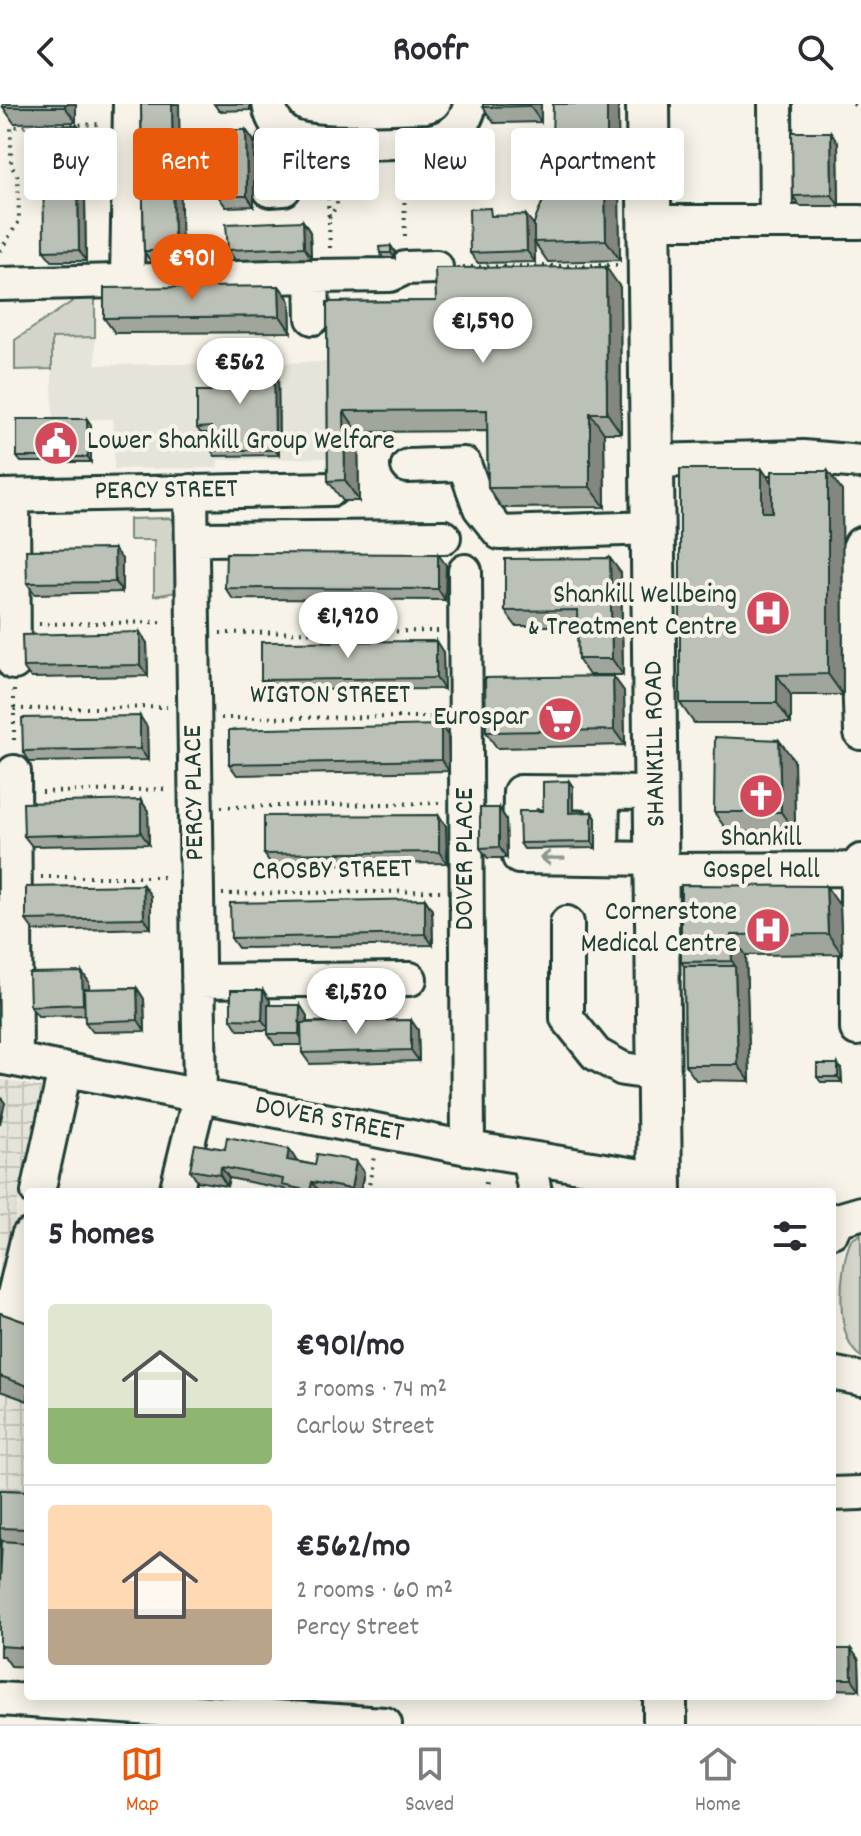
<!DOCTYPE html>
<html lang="en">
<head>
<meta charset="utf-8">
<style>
	:root { --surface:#fff; --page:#f7f7f7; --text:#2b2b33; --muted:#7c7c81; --line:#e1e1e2; --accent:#ea580c }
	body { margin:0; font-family:Dekko,sans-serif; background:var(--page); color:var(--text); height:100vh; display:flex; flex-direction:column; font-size:30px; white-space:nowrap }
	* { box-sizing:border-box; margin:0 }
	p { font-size:26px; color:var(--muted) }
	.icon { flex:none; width:44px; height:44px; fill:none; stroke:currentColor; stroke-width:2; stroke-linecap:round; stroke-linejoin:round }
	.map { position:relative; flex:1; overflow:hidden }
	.side { position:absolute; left:24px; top:1084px; width:812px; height:512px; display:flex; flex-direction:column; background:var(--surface); border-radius:8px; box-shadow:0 4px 20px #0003 }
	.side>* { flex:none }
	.hud { position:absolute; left:24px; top:24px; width:814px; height:72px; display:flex; gap:16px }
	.price { position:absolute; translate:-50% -68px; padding:0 18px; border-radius:28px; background:#fff; color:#222; font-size:26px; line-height:52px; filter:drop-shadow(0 2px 4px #0008) }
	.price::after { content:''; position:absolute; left:50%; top:48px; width:24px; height:18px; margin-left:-12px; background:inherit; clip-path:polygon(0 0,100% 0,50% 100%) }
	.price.active { background:var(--accent); color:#fff }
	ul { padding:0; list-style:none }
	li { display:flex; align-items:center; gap:24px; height:200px; padding:0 24px }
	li+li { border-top:2px solid var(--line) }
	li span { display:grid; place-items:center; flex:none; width:224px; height:160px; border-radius:8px; color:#555 }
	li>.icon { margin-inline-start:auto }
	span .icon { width:96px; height:96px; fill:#fffc; stroke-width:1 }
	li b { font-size:34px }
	h2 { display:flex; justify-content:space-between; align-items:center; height:96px; padding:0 24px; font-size:34px }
	.chip { padding:0 28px; border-radius:8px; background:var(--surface); box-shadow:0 4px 20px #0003; font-size:28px; line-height:72px }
	.chip.active { background:var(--accent); color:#fff }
	header { display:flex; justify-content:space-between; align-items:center; height:104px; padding:0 24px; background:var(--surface); font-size:36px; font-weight:700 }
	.menu { display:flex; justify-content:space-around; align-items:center; height:112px; border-top:2px solid var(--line); background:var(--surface); font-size:22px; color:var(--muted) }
	.menu a { display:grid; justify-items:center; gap:4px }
	.menu .active { color:var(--accent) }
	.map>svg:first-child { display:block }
	.built { fill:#e5e4d9 }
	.industrial { fill:url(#industrial-grid) }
	.green { fill:#d3d5ca; stroke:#79897f; stroke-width:2 }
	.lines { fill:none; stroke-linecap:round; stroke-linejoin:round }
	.minor-casing { stroke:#1f3d34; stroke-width:38 }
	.major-casing { stroke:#1f3d34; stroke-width:48 }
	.path { stroke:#1f3d34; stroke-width:4; stroke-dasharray:2 6; stroke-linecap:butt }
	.minor { stroke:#f7f3e8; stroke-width:32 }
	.major { stroke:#f7f3e8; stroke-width:42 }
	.wall { fill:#a1a69d; stroke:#1f3d34; stroke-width:2 }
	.shaded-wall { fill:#83877f; stroke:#1f3d34; stroke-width:2 }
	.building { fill:#bbc1b6; stroke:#1f3d34; stroke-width:2 }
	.oneway { stroke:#8b988e }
	.labels { text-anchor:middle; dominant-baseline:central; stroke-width:8; stroke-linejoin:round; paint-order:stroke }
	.poi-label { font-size:28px; fill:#1f3d34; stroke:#f7f3e8; text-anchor:end }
	.street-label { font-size:28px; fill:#1f3d34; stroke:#f7f3e8 }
</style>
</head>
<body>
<header><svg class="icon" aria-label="back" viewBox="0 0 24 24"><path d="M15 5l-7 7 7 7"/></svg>Roofr<svg class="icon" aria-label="search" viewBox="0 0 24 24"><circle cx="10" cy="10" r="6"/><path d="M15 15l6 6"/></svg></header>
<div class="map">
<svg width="861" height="1620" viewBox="0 0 861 1620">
	<defs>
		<pattern id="industrial-grid" width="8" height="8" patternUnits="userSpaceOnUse" patternTransform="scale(2)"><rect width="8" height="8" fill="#e5e4d9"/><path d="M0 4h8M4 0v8" fill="none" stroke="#c4c4bb"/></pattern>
	</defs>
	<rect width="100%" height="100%" fill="#f7f3e8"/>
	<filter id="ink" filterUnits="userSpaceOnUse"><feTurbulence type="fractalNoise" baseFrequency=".0125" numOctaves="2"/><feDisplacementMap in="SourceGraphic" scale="16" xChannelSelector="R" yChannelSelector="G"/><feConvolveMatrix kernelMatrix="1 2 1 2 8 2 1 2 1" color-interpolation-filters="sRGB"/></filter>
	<g filter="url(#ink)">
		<path class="built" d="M95 233 96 261 330 258 331 354 218 356 217 364 114 365 113 315 53 316 51 234Z"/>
		<path class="industrial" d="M0 975 41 983 0 1189Z
			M0 1225 28 1235V1402L0 1401Z"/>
		<path class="green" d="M79 193H95V233L52 234V265L15 266V236Z
			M169 414 178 418 177 488 154 492V436H129V415Z
			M861 1130V1253C834 1235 839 1163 851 1136Z"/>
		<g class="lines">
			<g class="minor-casing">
				<path id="minor" d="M269 0C271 13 277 24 289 31 315 44 397 37 430 37 451 33 466 22 470 0
					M775 0 776 118
					M280 24 270 48V86L284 85
					M649 118H861
					M312 172 390 171 405 164 436 163
					M127 176 130 0
					M0 180 312 172 313 214
					M653 357 803 353 861 358
					M408 362 464 360 480 404 500 429 654 424
					M0 392 332 385
					M13 392 14 559
					M192 435 444 433
					M861 440 855 453 861 629
					M465 467 468 1044
					M14 668 16 956
					M657 689 520 688 519 753 658 755
					M602 754 603 689
					M658 766 861 765
					M567 819V914L596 950 623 965 659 970
					M198 877 410 875
					M857 925V785L861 757
					M0 953 468 1044 660 1075
					M528 1054 535 1088
					M38 1088 65 966
					M176 1088 200 991 191 387
					M832 1127 837 1116 861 1109
					M28 1132 9 1212 28 1218
					M832 1269 861 1275
					M832 1390 861 1389
					M0 1595 385 1620"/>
			</g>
			<g class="major-casing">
				<path id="major" d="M648 0 660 1088
					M665 1592V1620"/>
			</g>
			<path class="path" d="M853 0 861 4
				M317 64 328 94 330 145
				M404 66 405 137
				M329 114 337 101V66
				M0 147 19 117 18 73 11 61V23L103 20
				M463 163 618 161
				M39 520 167 518
				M220 529 439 527
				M14 586V641
				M14 605 167 603
				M221 614 440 613
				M42 688 169 685
				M221 703 441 699
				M41 773H169
				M222 790 441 787
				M368 1088 374 1052
				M484 1088 487 1074"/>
			<use href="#minor" class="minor"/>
			<use href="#major" class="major"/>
		</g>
		<path class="wall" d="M76 0V18L14 19 3 3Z
			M141 0 182 158H151L144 147Z
			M214 0H250V6L219 7Z
			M541 0V18L494 19 483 3Z
			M77 21 84 32 86 157H52L44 147Z
			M246 26 254 37V102L226 103 218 92Z
			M552 36 618 55 620 156 548 158 534 138 535 158 478 159 470 149 495 111 534 121 544 94Z
			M838 39 839 102H800L793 92Z
			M303 117 310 128 311 154 235 156 228 146Z
			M391 142 395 148V154H383L380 149Z
			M279 182 290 197 291 228 115 229 104 214Z
			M620 183 621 329H604L605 403 502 404 488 384 487 327 358 328 359 397H343L328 377 327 198 436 197Z
			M278 262 279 351 215 352 211 346V329H201L197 324 211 287Z
			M87 315 91 321V358H21L17 353Z
			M762 365 772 380 842 387 843 591H791V619H694L680 599Z
			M122 455V488L35 490 27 479Z
			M446 461 445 496 233 495 225 484Z
			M621 469 623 571H589L578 555 577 522H516L505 507Z
			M147 539 148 572 31 574 23 563Z
			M443 548 444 585 269 586 261 576Z
			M613 572 624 587 625 641 497 644 486 628Z
			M147 623 148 656 30 658 23 647Z
			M448 632 449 667 237 671 229 660Z
			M794 656 795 728H728L714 708Z
			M569 677 573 683V709L592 708 596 714V744L524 745 520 739 543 707Z
			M141 696 148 707 149 740 32 742 24 732Z
			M499 704 506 715 507 754H488L480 744Z
			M446 722 447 759 272 761 264 750Z
			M143 781 151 792V824L34 827 26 816Z
			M681 781 840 802 842 850 746 851 750 977 696 976 685 961 684 862 681 858Z
			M425 795 432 806 433 841 238 844 231 834Z
			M82 868 89 878V885L137 884 144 895 145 927 93 928 85 918V911L38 912 30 902Z
			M263 886 270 897V901H300L307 912V918L411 916 418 926 419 957 310 960 302 949V941H275L268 930V926H238L231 915Z
			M841 965 842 978H821L817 973Z
			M225 1045H289L296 1057 315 1061 356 1057 364 1068 360 1088H287L284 1085 229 1074 227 1082 197 1077 190 1066Z
			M0 1209 28 1219V1297L0 1287Z
			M0 1386 28 1387V1563L11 1562 4 1552H0Z
			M832 1545H851L859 1556 860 1586 832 1585Z"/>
		<path class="shaded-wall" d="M65 0H76V18L65 3Z
			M172 0H179L182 158 174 147Z
			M530 0H541V18L530 2Z
			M607 0H618L620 156 606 136 604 35Z
			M77 21 84 32 86 157 79 146Z
			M246 26 254 37V102L247 92Z
			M831 28 838 39 839 102 832 91Z
			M526 111 534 121 535 158 527 147Z
			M303 117 310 128 311 154 304 143Z
			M391 142 395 148V154L391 149Z
			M606 163 620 183 621 329 607 309Z
			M279 182 290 197 291 228 280 212Z
			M274 256 278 262 279 351 275 346Z
			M344 307 358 328 359 397 345 376Z
			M590 309 604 329 605 403 590 383Z
			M87 315 91 321V358L88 353Z
			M762 365 776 385V428L762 408Z
			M828 367 842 387 843 591 828 570Z
			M114 445 122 455V488L115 478Z
			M438 450 446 461 445 496 438 485Z
			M610 454 621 469 623 571 612 555Z
			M140 528 147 539 148 572 140 561Z
			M436 537 443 548 444 585 436 574Z
			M777 571 791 591V619L777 599Z
			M613 572 624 587 625 641 614 626Z
			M140 612 147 623 148 656 140 645Z
			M441 621 448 632 449 667 441 656Z
			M779 636 794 656 795 728 781 708Z
			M569 677 573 683V714L569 709Z
			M141 696 148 707 149 740 141 729Z
			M499 704 506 715 507 754 499 743Z
			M592 708 596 714V744L592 738Z
			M439 711 446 722 447 759 439 748Z
			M143 781 151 792V824L144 814Z
			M826 782 840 802 842 850 828 830Z
			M425 795 432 806 433 841 425 830Z
			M731 831 746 851 750 977 738 961 735 862 732 857Z
			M82 868 89 878 90 911 83 900Z
			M137 884 144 895 145 927 138 916Z
			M263 886 270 897V926L262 916Z
			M300 901 307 912 306 941 299 930Z
			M411 916 418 926 419 957 411 946Z
			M838 960 841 965 842 978 838 973Z
			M0 992 5 999 0 1020Z
			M289 1045 296 1056 295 1066 287 1056Z
			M356 1057 364 1068 360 1088H353L351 1085Z
			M221 1063 229 1074 227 1082 220 1071Z
			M312 1078 319 1088H311L310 1087Z
			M0 1434 12 1452 0 1542Z
			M851 1545 859 1556 860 1586 852 1575Z"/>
		<path class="building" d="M3 0H65V3H3Z
			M141 0H172L174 147H144Z
			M483 0H530V2L483 3Z
			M553 0H607V40L604 35 552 36Z
			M77 21 79 146 44 147 43 22Z
			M217 26H246L247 92H218Z
			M792 28H831L832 91 793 92Z
			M604 35 606 136 534 138V119L544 94 543 78 532 55V37Z
			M490 104 491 112 526 111 527 147 470 149 469 105Z
			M303 117 304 143 228 146 226 120Z
			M391 142V149H380L379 143Z
			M606 163 607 309H590V383L488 384 487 306 344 307 345 376 328 377 327 198 436 197 435 164Z
			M279 182 280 212 104 214V184Z
			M274 256 275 346H211V323L197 324V287H211V257Z
			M17 315H87L88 353H17Z
			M680 365H762V408H772V367H828V570L777 571V599H680Z
			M114 445 115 478 27 479 26 446Z
			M226 449 438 450V485L225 484Z
			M610 454 612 555H578L577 506 505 507V455Z
			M140 528V561L23 563 22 531Z
			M436 537V574L261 576V538Z
			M613 572 614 626 486 628 485 574Z
			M140 612V645L23 647 22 614Z
			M441 621V656L229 660V626Z
			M715 633 779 636 781 708H714Z
			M569 677V709L592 708V738L520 739 519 707H543V678Z
			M141 696V729L24 732 23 699Z
			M480 704H499V743L480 744Z
			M439 711V748L264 750V712Z
			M143 781 144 814 26 816V783Z
			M681 781 826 782 828 830 731 831 732 857 681 858Z
			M425 795V830L231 834 230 799Z
			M684 862H735L738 961H685Z
			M82 868 83 900 30 902 29 869Z
			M137 884 138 916 85 918 84 885Z
			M231 886H263L262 916 231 915Z
			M268 901H300L299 930H268Z
			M411 916V946L302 949 301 919Z
			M817 960H838V973H817Z
			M227 1033 289 1045 287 1056 315 1061 317 1050 356 1057 351 1085 312 1078 310 1087 282 1081 283 1075 221 1063 220 1071 190 1066 195 1040 225 1045Z
			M0 1209 28 1219V1282L0 1272Z
			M0 1386 28 1387V1425L0 1424Z
			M2 1437 28 1439V1544L0 1542V1480Z
			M832 1545H851L852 1575H832Z"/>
		<defs><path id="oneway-shaft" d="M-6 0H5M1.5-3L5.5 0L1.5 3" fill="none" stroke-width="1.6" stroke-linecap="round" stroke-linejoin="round" transform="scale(2)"/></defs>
		<use class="oneway" href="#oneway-shaft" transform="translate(552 754) rotate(-179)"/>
	</g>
	<defs>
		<g id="civic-disc" transform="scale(2.3)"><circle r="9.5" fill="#d1495b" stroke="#f7f3e8"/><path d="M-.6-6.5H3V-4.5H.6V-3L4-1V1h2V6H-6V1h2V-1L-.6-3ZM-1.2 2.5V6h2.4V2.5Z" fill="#fff"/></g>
		<g id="hospital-disc" transform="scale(2.3)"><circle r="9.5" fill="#d1495b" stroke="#f7f3e8"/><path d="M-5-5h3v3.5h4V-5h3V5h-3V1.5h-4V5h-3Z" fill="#fff"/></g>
		<g id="supermarket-disc" transform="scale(2.3)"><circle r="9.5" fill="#d1495b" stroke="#f7f3e8"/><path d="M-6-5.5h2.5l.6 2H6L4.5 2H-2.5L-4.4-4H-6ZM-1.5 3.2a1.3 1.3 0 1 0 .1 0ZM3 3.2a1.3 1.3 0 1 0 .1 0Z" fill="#fff"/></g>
		<g id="church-disc" transform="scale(2.3)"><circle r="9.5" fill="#d1495b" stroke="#f7f3e8"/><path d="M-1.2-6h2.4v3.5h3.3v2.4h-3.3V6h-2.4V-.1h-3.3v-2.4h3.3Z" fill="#fff"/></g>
	</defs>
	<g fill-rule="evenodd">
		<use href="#civic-disc" x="56" y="339"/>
		<use href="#hospital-disc" x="768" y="509"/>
		<use href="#supermarket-disc" x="560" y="615"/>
		<use href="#church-disc" x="761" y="692"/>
		<use href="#hospital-disc" x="768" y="826"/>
	</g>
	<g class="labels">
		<g class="poi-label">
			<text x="87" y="339" text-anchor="start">Lower Shankill Group Welfare</text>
			<text x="737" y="493">Shankill Wellbeing<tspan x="737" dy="32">&amp; Treatment Centre</tspan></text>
			<text x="529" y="615">Eurospar</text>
			<text x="761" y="736" text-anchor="middle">Shankill<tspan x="761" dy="32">Gospel Hall</tspan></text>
			<text x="737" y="810">Cornerstone<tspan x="737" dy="32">Medical Centre</tspan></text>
		</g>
		<g class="street-label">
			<text transform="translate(166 388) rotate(-1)">PERCY STREET</text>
			<text x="330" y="593">WIGTON STREET</text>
			<text transform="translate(657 640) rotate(-91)">SHANKILL ROAD</text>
			<text transform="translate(196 689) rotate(-91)">PERCY PLACE</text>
			<text transform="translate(467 755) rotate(-90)">DOVER PLACE</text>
			<text transform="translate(332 768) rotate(-1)">CROSBY STREET</text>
			<text transform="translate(329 1017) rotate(11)">DOVER STREET</text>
		</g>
	</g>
</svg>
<b class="price active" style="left:192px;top:198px">€901</b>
<b class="price" style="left:483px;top:261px">€1,590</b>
<b class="price" style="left:240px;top:302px">€562</b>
<b class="price" style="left:348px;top:556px">€1,920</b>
<b class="price" style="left:356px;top:932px">€1,520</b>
<div class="hud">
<a class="chip">Buy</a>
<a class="chip active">Rent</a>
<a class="chip">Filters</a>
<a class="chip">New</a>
<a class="chip">Apartment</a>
</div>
<section class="side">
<h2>5 homes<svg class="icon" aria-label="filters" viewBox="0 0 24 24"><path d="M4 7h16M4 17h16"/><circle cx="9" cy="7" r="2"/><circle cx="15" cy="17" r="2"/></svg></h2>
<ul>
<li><span style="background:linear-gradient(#dfe7d0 65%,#8fb573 0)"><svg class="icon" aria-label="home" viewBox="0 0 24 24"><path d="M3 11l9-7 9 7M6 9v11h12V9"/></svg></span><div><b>€901/mo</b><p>3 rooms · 74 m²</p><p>Carlow Street</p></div></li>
<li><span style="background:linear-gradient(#ffd9b3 65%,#b9a48a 0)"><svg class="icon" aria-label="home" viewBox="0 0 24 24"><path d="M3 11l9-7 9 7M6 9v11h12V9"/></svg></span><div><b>€562/mo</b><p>2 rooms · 60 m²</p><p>Percy Street</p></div></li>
</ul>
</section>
</div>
<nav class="menu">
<a class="active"><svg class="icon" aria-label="map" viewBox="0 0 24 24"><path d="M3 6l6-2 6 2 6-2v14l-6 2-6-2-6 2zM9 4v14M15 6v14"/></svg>Map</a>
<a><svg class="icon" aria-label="saved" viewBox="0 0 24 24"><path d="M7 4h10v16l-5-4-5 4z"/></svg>Saved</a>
<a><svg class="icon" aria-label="home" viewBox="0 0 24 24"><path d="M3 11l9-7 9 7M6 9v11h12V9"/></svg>Home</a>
</nav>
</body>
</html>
